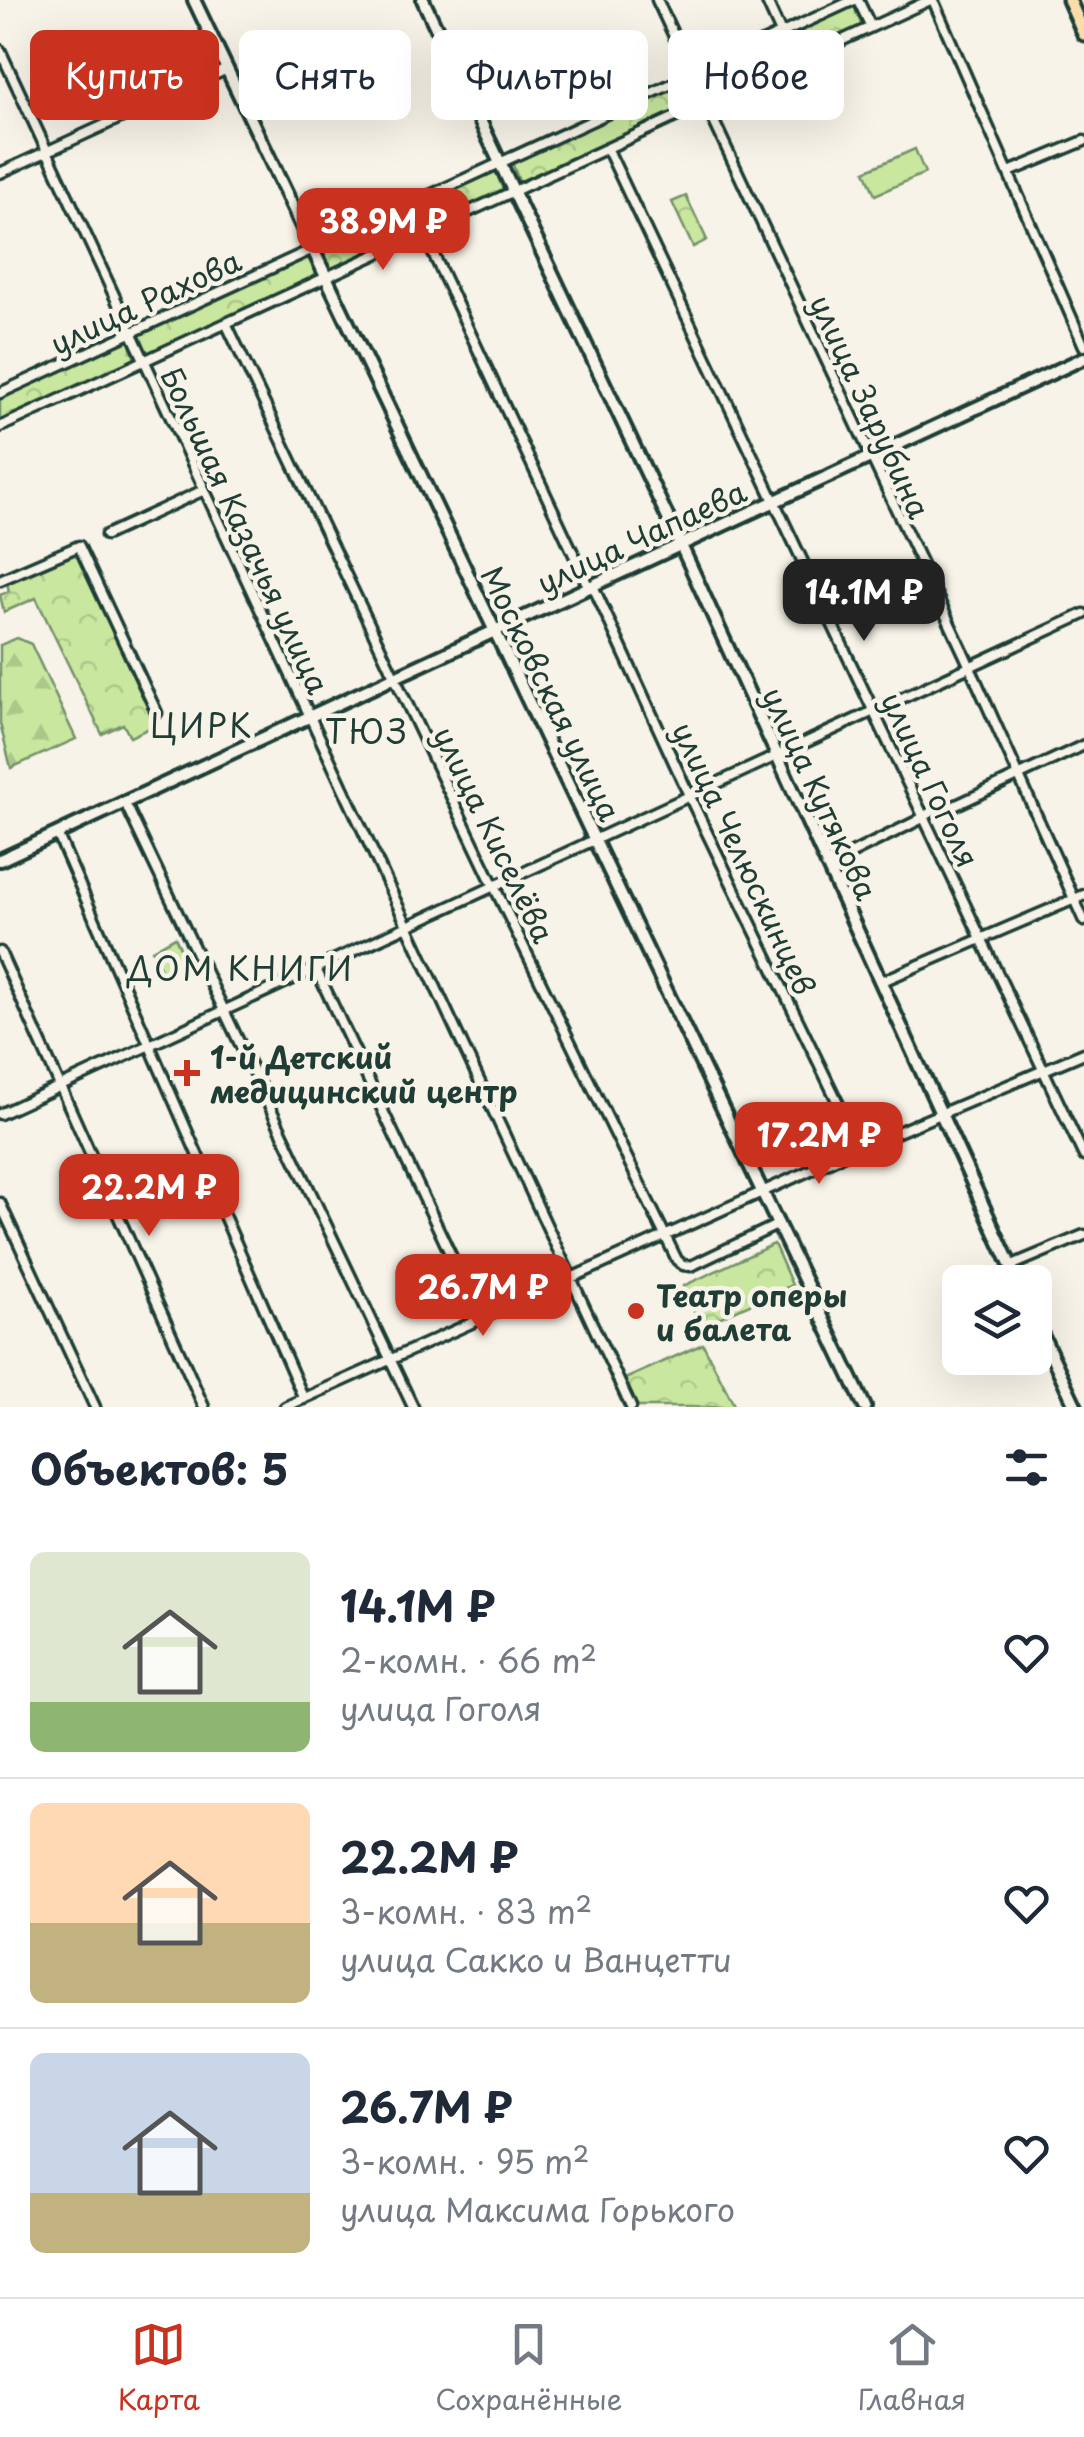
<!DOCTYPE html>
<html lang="ru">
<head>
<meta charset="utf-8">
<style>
	:root { --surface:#fff; --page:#f2f2f3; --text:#1f2937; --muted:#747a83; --line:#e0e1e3; --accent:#c8321e }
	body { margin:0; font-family:"Playpen Sans",sans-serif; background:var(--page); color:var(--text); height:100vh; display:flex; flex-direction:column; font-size:38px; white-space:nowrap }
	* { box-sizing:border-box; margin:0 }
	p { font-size:32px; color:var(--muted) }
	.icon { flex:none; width:55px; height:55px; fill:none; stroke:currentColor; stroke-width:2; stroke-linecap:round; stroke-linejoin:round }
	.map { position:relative; height:1407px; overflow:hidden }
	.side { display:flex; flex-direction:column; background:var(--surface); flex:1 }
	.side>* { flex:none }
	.banner { position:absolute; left:30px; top:30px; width:1025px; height:90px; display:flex; gap:20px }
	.fabs { position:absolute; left:942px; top:1265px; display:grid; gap:20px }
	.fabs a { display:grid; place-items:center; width:110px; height:110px; border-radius:15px; background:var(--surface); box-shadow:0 10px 40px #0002; font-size:50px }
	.price { position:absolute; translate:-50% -85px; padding:0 22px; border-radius:20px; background:var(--accent); color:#fff; font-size:32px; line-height:65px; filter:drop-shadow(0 2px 5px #0008) }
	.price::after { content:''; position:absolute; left:50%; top:60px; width:30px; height:22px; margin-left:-15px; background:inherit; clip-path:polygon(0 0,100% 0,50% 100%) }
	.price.active { background:#222; color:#fff }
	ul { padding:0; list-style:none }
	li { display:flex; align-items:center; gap:30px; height:250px; padding:0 30px }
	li+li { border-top:2px solid var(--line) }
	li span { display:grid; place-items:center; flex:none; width:280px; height:200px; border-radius:15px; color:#555 }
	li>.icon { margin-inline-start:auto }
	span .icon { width:120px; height:120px; fill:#fffc; stroke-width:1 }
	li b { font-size:42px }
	h2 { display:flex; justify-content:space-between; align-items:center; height:120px; padding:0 30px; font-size:42px }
	.chip { padding:0 35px; border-radius:15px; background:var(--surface); box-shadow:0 10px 40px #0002; font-size:35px; line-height:90px }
	.chip.active { background:var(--accent); color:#fff }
	.dock { display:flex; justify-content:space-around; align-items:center; height:140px; border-top:2px solid var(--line); background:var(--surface); font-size:28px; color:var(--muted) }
	.dock a { display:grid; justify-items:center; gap:5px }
	.dock .active { color:var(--accent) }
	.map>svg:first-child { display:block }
	.forest { fill:url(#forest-firs); stroke:#74926a; stroke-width:2.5 }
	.park { fill:url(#park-crowns); stroke:#74926a; stroke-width:2.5 }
	.pitch { fill:#c9e79f; stroke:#74926a; stroke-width:2.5 }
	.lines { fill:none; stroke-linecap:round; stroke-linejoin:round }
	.street-casing { stroke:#1f3d34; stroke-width:15 }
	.secondary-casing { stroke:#1f3d34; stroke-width:18 }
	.primary-casing { stroke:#1f3d34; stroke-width:19 }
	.street { stroke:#f7f3e8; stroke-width:8 }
	.secondary { stroke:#f7f3e8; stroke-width:10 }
	.primary { stroke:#faddab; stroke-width:11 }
	.poi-dot { fill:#c8321e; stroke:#f7f3e8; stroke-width:4 }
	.labels { text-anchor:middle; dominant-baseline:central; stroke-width:9; stroke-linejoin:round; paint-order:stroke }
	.street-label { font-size:30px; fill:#1f3d34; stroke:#f7f3e8 }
	.poi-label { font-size:30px; font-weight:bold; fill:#1f3d34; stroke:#f7f3e8; text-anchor:start }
	.neighbourhood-label { font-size:32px; letter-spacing:2.5px; fill:#1f3d34; stroke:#f7f3e8 }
</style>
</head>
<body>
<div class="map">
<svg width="1084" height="1407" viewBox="0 0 1084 1407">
	<defs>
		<pattern id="forest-firs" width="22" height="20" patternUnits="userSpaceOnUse" patternTransform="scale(2.5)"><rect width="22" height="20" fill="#c9e79f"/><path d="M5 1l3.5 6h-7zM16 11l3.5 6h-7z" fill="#acc78a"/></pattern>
		<pattern id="park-crowns" width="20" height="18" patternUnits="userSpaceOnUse" patternTransform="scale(2.5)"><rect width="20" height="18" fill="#c9e79f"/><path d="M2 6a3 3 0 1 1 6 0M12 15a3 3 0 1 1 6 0" fill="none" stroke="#acc78a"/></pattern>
	</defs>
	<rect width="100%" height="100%" fill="#f7f3e8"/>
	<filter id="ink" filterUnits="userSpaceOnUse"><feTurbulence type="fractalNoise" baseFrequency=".01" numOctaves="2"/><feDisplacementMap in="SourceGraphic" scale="20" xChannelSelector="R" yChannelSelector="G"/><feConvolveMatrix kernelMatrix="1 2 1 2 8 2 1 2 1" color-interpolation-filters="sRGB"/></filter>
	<g filter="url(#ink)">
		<path class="forest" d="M17 638 31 644 76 739 11 768 0 723V645Z"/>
		<path class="park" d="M850 4 855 6 862 27 711 98 706 96 697 77 699 74Z
			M687 80 697 104 520 184 511 160Z
			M491 170 496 172 504 192 336 270 329 269 322 253 324 248Z
			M686 196 707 240 693 247 672 202Z
			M307 255 318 277 146 356 136 335 138 333Z
			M123 340 129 341 135 360 0 423V397Z
			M73 554 77 556 156 725 130 737 123 724 102 734 36 598 4 612 0 595 9 591 7 583Z
			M175 937 187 962 163 974 152 950Z
			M774 1244 792 1285 701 1326 683 1286Z
			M703 1344 735 1407H637L625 1379Z"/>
		<path class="pitch" d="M915 149 925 173 875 195 865 171Z"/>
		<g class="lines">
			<g class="street-casing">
				<path id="street" d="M657 0 965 656 1084 921
					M766 0 781 33
					M858 0 871 27
					M933 0 1084 346
					M0 50 631 1407
					M608 150 1084 1156
					M1009 172 1084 141
					M0 173 227 69
					M424 234 575 557
					M227 325 489 876 677 1260 683 1265 691 1266 779 1224
					M0 393 854 0
					M0 427 930 0
					M106 535 204 490
					M580 569 589 588
					M0 580 79 546 157 713
					M593 586 694 806 860 1148
					M128 809 413 1407
					M57 833 304 1399
					M826 866 917 821 944 804 952 807 1084 745
					M0 952 204 1407
					M316 969 481 1319
					M880 982 1084 895
					M0 1114 1084 614
					M0 1203 95 1407
					M1010 1266 1084 1235
					M285 1407 853 1151 1084 1053"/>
			</g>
			<g class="secondary-casing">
				<path id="secondary" d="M194 0 865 1407
					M423 0 684 552 1018 1282
					M0 860 1084 358
					M1035 1320 1076 1407"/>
			</g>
			<g class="primary-casing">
				<path id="primary" d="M1069 0 1084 34"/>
			</g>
			<use href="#street" class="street"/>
			<use href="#secondary" class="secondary"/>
			<use href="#primary" class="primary"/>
		</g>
	</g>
	<g class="poi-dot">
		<path d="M182 1058h10v10h10v10h-10v10h-10v-10h-10v-10h10z"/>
		<circle cx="636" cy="1311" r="10"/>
	</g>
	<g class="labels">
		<g class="street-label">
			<text transform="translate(145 301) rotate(-25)">улица Рахова</text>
			<text transform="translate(871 406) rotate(65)">улица Зарубина</text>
			<text transform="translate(246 530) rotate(65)">Большая Казачья улица</text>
			<text transform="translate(641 536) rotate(-25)">улица Чапаева</text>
			<text transform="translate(552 693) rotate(64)">Московская улица</text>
			<text transform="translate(931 779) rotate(65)">улица Гоголя</text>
			<text transform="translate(821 793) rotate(65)">улица Кутякова</text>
			<text transform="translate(495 834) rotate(64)">улица Киселёва</text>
			<text transform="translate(745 858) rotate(65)">улица Челюскинцев</text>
		</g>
		<g class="poi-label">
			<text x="210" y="1056">1-й Детский<tspan x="210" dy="34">медицинский центр</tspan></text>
			<text x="656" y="1294">Театр оперы<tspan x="656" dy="34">и балета</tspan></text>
		</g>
		<g class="neighbourhood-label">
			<text x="202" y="725">ЦИРК</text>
			<text x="367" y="731">ТЮЗ</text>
			<text x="241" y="968">ДОМ КНИГИ</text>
		</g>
	</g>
</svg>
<div class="fabs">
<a><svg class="icon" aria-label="layers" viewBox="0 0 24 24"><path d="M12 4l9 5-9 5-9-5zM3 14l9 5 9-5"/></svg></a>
</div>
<b class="price" style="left:383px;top:273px">38.9M ₽</b>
<b class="price active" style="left:864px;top:644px">14.1M ₽</b>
<b class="price" style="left:819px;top:1187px">17.2M ₽</b>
<b class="price" style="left:149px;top:1239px">22.2M ₽</b>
<b class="price" style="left:483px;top:1339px">26.7M ₽</b>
<div class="banner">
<a class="chip active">Купить</a>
<a class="chip">Снять</a>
<a class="chip">Фильтры</a>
<a class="chip">Новое</a>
</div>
</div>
<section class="side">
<h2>Объектов: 5<svg class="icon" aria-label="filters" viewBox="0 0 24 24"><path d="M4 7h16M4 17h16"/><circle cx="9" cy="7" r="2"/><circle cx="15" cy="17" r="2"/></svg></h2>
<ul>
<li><span style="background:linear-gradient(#dfe7d0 75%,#8fb573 0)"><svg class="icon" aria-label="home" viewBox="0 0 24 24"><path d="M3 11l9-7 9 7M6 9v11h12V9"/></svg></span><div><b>14.1M ₽</b><p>2-комн. · 66 m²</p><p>улица Гоголя</p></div><svg class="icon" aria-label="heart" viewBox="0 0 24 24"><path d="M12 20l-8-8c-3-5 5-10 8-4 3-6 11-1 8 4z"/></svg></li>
<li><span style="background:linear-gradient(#ffd9b3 60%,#c2b280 0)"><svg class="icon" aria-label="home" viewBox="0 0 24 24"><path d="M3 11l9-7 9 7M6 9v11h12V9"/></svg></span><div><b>22.2M ₽</b><p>3-комн. · 83 m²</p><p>улица Сакко и Ванцетти</p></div><svg class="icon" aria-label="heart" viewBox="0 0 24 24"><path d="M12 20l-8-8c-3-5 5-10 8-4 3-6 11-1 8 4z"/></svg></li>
<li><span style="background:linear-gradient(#c9d6e8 70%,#c2b280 0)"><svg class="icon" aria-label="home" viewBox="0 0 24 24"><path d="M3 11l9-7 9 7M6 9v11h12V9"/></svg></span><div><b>26.7M ₽</b><p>3-комн. · 95 m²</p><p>улица Максима Горького</p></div><svg class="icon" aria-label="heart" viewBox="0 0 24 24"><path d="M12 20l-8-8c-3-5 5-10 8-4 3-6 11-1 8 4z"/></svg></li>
</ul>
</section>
<nav class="dock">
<a class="active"><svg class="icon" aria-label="map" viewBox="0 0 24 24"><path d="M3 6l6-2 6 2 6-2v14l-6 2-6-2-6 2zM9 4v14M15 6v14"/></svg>Карта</a>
<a><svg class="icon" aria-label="saved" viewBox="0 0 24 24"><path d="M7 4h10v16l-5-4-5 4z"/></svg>Сохранённые</a>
<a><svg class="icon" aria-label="home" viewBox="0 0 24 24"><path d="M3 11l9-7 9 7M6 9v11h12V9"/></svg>Главная</a>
</nav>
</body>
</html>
